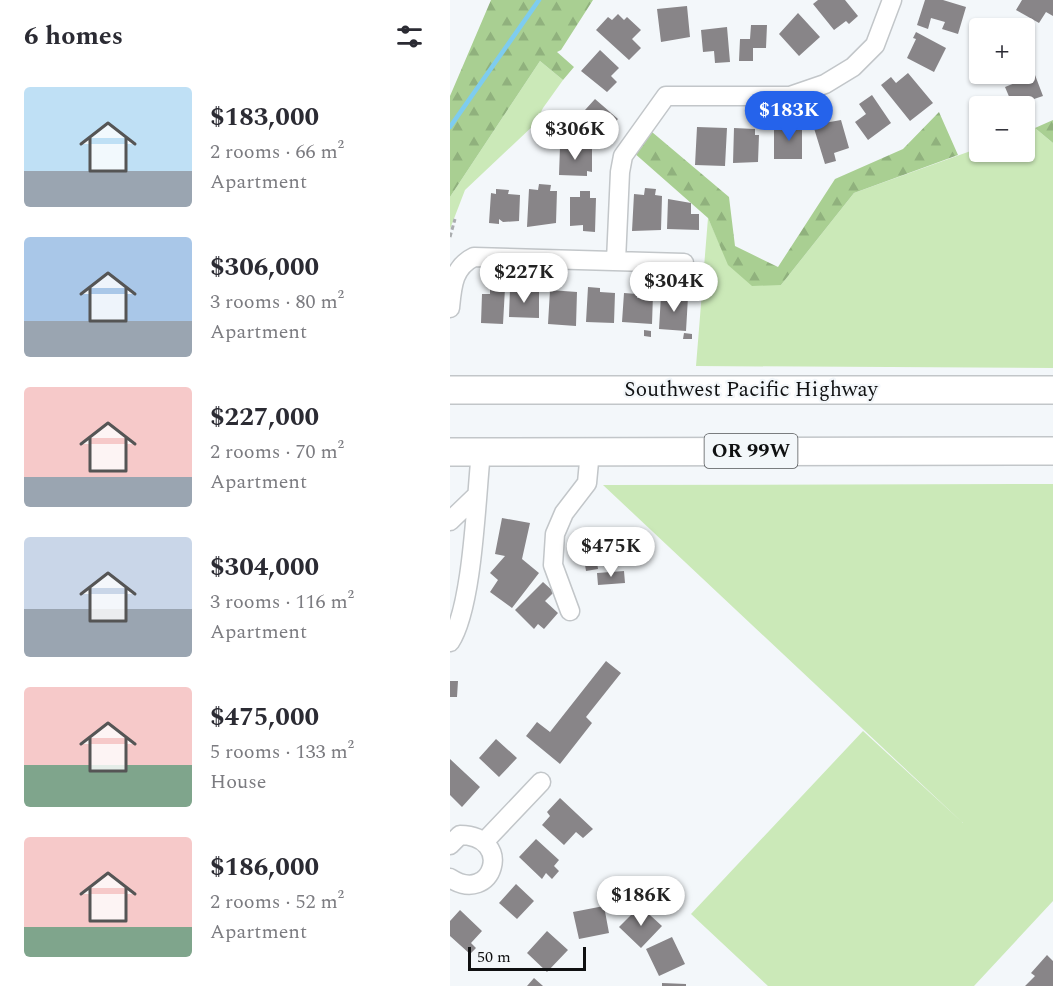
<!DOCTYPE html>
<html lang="en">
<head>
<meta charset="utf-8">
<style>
	:root { --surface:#fff; --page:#f7f7f7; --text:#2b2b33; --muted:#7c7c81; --accent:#2563eb }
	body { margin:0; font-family:Spectral,serif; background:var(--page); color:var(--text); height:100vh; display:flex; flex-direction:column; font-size:22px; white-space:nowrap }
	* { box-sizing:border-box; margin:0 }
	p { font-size:20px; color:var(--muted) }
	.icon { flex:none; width:33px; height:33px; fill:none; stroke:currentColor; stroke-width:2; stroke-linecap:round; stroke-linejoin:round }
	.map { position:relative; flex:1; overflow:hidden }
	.drawer { display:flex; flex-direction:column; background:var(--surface); width:450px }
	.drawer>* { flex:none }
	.controls { position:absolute; left:519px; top:18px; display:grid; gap:12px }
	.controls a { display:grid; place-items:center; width:66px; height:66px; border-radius:6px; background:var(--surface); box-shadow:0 2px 4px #0004; font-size:30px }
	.scale { position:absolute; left:18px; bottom:15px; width:118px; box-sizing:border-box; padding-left:6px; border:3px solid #0f1011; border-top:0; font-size:16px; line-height:21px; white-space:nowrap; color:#0f1011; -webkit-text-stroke:4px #f3f7fa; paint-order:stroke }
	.price { position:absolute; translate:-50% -51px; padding:0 14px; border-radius:21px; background:#fff; color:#222; font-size:20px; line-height:39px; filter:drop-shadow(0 2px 3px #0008) }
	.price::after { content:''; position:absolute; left:50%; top:36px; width:18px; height:14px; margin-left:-9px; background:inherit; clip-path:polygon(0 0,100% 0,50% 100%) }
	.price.active { background:var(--accent); color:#fff }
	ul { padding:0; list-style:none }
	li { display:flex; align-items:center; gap:18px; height:150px; padding:0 24px }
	li span { display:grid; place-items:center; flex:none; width:168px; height:120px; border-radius:6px; color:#555 }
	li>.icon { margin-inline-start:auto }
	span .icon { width:72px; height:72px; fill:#fffc; stroke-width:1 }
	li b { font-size:26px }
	h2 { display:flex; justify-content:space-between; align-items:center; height:72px; padding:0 24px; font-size:26px }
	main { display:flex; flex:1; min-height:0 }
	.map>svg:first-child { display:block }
	.green { fill:#cbe9b8 }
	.forest { fill:url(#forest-firs) }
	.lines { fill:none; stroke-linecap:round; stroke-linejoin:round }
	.stream { stroke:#7eccef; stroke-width:4.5 }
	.building { fill:#888588 }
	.minor-casing { stroke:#c2c6c9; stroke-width:21 }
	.highway-casing { stroke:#c2c6c9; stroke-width:30 }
	.path { stroke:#aaadaf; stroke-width:3; stroke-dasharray:4.5 3; stroke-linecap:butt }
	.minor { stroke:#fff; stroke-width:18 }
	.highway { stroke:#fff; stroke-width:27 }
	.labels { text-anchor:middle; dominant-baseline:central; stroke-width:4.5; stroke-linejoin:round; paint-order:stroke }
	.shield { fill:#f3f7fa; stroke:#535557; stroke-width:1.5 }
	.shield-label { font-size:20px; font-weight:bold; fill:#0f1011 }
	.street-label { font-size:21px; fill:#0f1011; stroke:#f3f7fa }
</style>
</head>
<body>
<main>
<section class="drawer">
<h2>6 homes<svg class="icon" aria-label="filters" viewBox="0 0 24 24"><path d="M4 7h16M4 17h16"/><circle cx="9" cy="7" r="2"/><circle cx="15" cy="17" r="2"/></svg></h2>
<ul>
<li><span style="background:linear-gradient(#bfe0f5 70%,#9aa5b1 0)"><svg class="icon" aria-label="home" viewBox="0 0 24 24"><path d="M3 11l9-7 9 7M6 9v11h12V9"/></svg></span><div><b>$183,000</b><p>2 rooms · 66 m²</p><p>Apartment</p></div></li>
<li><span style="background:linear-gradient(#a9c7e8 70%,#9aa5b1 0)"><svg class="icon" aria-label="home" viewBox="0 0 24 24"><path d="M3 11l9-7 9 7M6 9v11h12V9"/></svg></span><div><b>$306,000</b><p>3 rooms · 80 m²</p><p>Apartment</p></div></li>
<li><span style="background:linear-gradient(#f6c9c9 75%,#9aa5b1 0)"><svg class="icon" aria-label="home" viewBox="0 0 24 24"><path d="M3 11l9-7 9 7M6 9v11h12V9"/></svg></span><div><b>$227,000</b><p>2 rooms · 70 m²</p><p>Apartment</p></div></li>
<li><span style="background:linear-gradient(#c9d6e8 60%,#9aa5b1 0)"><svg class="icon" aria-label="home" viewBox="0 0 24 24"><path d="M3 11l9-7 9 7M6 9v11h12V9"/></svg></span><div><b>$304,000</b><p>3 rooms · 116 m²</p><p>Apartment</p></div></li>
<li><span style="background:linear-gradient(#f6c9c9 65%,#7fa58c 0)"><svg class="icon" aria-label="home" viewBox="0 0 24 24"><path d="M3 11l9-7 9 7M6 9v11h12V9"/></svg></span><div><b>$475,000</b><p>5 rooms · 133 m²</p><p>House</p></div></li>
<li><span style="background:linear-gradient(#f6c9c9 75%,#7fa58c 0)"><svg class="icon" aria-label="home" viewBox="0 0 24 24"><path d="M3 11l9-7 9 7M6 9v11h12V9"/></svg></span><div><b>$186,000</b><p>2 rooms · 52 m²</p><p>Apartment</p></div></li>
</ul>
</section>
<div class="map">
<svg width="603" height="986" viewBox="0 0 603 986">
	<defs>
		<pattern id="forest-firs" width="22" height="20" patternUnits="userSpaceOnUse" patternTransform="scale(1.5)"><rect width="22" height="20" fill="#a9cf92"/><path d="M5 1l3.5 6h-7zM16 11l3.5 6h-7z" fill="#90b17d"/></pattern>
	</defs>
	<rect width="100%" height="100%" fill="#f3f7fa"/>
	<path class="green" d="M90 61 113 80 93 108 85 124 15 190 0 229V197Z
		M585 128 603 143V368L246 366 258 218 279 265 331 285 404 193 529 148 530 152H574L575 132Z
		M603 484V901L524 986H318L241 914 413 731 513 823 153 485Z"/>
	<path class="forest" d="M41 0H143L111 50 107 52 124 67 113 80 90 61 0 197V96Z
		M489 112 508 155 404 193 331 285 302 286 278 265 258 218 183 152 202 132 279 197 285 246 328 267 385 179 453 149Z
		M603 120V143L585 128Z"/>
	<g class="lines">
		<path class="stream" d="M0 127 89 0"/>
	</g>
	<path class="building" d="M368 0H395L408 16 399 24 396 21 384 30 363 4Z
		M475 0H493L516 7 508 34 492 29 495 22 481 18 478 29 467 25Z
		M572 0H603V16L596 12 589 23 566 10Z
		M237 6 240 37 211 42 207 9Z
		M348 13 370 37 349 56 329 34Z
		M168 14 174 20 177 17 191 30 182 39 191 48 179 60 146 30 158 17 162 20Z
		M301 25H317L316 48H303V61H289L290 39H300Z
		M277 27 280 62 265 63 264 51 253 52 251 30Z
		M466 32 496 48 484 72 457 58 466 39 463 38Z
		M578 39 580 49 574 50V40Z
		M150 50 169 68 161 76 167 82 157 92 131 71Z
		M458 73 483 103 460 121 431 85 441 77 446 83Z
		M585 75 593 96 563 106 555 87Z
		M422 95 441 123 418 140 405 122 416 114 409 104Z
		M145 99 168 119 147 142 125 121Z
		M391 120 399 148 384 153 386 161 375 164 363 125Z
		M336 124H352V159H324V129H336Z
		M247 127 277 128 275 166 245 165Z
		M284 128 305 129V135H309L308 162 283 163Z
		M110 147 142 148V172L137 171V176L109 175Z
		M89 184 101 185 100 191H107L106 223 77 227 79 189 88 190Z
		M195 188 206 189 205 195 212 196 211 230 182 231 184 194 194 195Z
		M46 189 59 190 58 194 70 195 69 221 53 222 49 219V224L39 223 41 193 46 194Z
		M130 191H140V198H146L145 232 133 231V225L120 226V197H130Z
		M218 199 241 203V214H249V230L217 229Z
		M138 287 150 288V292L165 293 164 323 136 322Z
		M40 288H55L53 324 31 323 32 294H40Z
		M60 288 89 292V318L59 317Z
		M100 290 127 292 126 326 98 324Z
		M174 293 187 294V298H192V293L203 294 202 324 172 322Z
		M211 295 238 297 236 331 209 329Z
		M194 330 201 331V337L194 336Z
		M234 333 242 334V339H233Z
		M52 518 80 523 72 559 89 573 62 608 40 592 48 580 40 573 55 556 45 554Z
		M143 532 144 542 158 540 160 553 146 555 148 569 136 571 133 552 126 553 123 535Z
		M174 571 175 583 148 585 147 573Z
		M93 582 104 592 95 601 108 613 94 629 88 624 84 629 65 610Z
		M156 661 171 673 136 717 142 723 110 764 76 736 87 722 100 732Z
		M0 681H8L7 697H0Z
		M46 739 67 758 49 777 29 758Z
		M0 759 30 787 12 807 0 795Z
		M110 798 143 829 133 838 126 832 114 845 92 825 100 816 97 812Z
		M86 839 109 860 104 866 109 871 102 879 96 873 92 879 69 857Z
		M66 884 84 901 67 919 49 903Z
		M154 906 159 933 129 939 123 912Z
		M190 906 212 926 191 948 169 927Z
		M10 910 32 931 21 943 26 948 20 954 0 936V921Z
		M97 931 118 950 97 972 77 953Z
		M222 937 235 964 209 976 196 949Z
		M597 955 603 961V986H575L585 976 581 973Z
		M84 978 93 986H77Z
		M212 983 236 984V986H212Z"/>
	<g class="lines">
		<g class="minor-casing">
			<path id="minor" d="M166 261 170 172 173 156 216 96H340L375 84 403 67 425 45 442 0
				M0 308C2 287 3 267 24 257L234 263
				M0 521 26 496
				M120 611 103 565 105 534 114 513 137 483 140 451
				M0 642C23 607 26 498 31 452
				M34 842 91 782
				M0 845 10 835C65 836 43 906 0 878"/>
		</g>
		<g class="highway-casing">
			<path id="highway" d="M0 390H603
				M0 452 603 451"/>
		</g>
		<path class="path" d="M0 237 5 219"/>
		<use href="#minor" class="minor"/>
		<use href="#highway" class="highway"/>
	</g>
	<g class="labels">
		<rect class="shield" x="254.5" y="434" width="93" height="34" rx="4.5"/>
		<g class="shield-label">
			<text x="301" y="451">OR 99W</text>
		</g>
		<g class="street-label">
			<text x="301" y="390">Southwest Pacific Highway</text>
		</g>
	</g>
</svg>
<div class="controls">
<a>+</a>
<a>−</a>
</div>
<div class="scale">50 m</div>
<b class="price active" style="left:339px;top:142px">$183K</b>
<b class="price" style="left:125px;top:161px">$306K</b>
<b class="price" style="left:74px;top:304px">$227K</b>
<b class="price" style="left:224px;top:313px">$304K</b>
<b class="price" style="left:161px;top:578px">$475K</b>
<b class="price" style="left:191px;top:927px">$186K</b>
</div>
</main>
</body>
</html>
